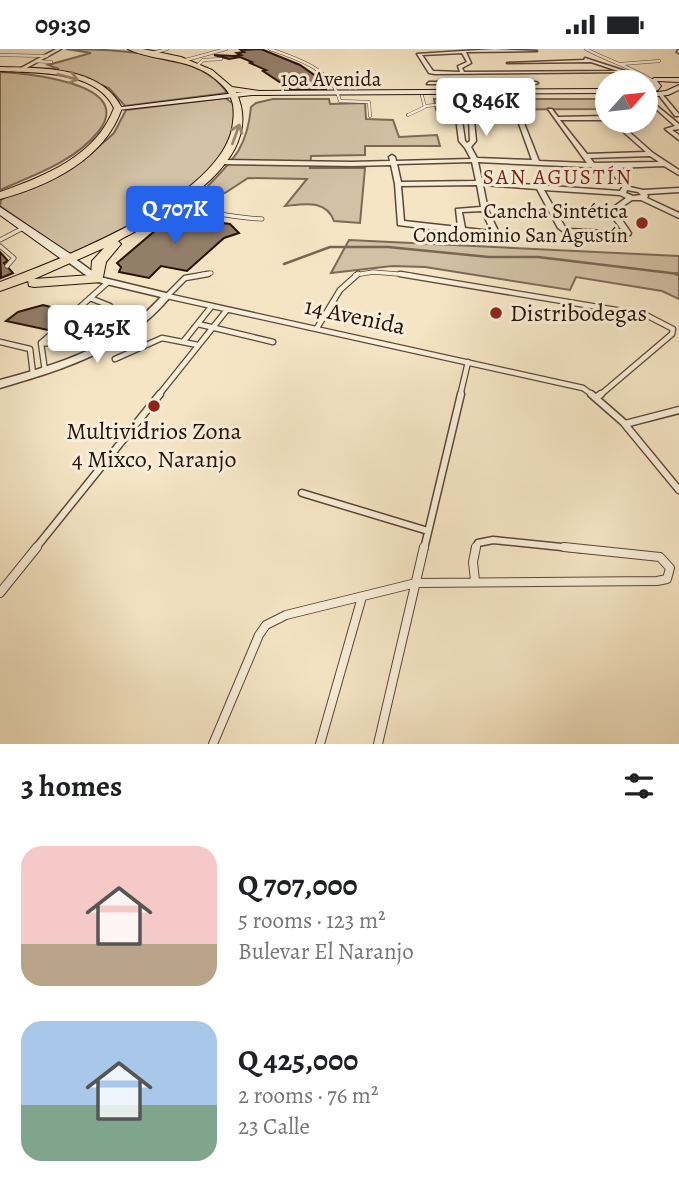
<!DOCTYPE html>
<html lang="en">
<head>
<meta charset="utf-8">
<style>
	:root { --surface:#fff; --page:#f6f6f6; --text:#202124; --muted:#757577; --accent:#2563eb }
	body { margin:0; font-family:Alegreya,serif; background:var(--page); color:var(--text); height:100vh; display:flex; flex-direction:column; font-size:26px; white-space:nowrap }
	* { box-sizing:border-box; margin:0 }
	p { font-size:23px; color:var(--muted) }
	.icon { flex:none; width:38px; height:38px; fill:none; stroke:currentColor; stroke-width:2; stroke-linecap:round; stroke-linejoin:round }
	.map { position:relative; height:695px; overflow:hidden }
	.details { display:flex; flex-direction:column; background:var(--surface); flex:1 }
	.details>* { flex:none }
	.needle { width:46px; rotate:63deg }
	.controls { position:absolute; left:595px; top:21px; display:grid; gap:14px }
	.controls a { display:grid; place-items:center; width:63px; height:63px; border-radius:50%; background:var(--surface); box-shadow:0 4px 10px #0003; font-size:35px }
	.price { position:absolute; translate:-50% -60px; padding:0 16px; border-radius:7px; background:#fff; color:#222; font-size:23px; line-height:46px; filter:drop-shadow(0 2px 4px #0008) }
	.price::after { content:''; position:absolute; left:50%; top:42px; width:21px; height:16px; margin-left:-10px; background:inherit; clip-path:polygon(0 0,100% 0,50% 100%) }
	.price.active { background:var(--accent); color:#fff }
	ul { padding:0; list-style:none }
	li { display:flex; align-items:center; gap:21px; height:175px; padding:0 21px }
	li span { display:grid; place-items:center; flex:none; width:196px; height:140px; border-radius:21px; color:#555 }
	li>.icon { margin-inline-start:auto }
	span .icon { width:84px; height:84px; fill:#fffc; stroke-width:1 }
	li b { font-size:30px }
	h2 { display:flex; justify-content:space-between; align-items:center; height:84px; padding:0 21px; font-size:30px }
	.status { display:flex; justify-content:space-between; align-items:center; height:49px; padding:0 35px; background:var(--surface); direction:ltr }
	.status svg { height:19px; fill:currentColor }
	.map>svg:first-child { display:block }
	.green { fill:#d2c1a4; stroke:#7e6956; stroke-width:2 }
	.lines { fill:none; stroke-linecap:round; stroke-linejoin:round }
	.stream-far1 { stroke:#7a6552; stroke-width:2.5 }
	.stream { stroke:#7a6552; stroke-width:3.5 }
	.building { fill:#937f69; stroke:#291107; stroke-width:2 }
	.lane-far4-casing { stroke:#5c4636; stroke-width:3.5 }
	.lane-far3-casing { stroke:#5c4636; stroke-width:5 }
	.lane-far2-casing { stroke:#5c4636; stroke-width:7 }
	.lane-far1-casing { stroke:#5c4636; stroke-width:9 }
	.lane-casing { stroke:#5c4636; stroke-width:10 }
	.street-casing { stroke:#5c4636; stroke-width:3 }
	.secondary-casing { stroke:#291107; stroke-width:2 }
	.primary-casing { stroke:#291107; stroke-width:2 }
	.lane-far4 { stroke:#f8eed9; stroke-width:2.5 }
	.lane-far3 { stroke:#f8eed9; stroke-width:3.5 }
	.lane-far2 { stroke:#f8eed9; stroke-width:4.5 }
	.lane-far1 { stroke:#f8eed9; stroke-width:6 }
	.lane { stroke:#f8eed9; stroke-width:8 }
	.street { fill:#f8eed9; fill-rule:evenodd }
	.secondary { fill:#f8eed9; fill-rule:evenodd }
	.primary { fill:#f5e5c4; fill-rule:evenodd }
	.oneway { stroke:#99866f }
	.poi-dot { fill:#8f2418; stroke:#f8eed9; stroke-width:2.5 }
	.labels { text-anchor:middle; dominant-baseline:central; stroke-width:6; stroke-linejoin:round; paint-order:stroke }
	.far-street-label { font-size:21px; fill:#291107; stroke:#f8eed9 }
	.far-neighbourhood-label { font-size:21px; letter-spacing:2px; fill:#7a1f14; stroke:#f8eed9 }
	.far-poi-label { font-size:21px; fill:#291107; stroke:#f8eed9; text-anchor:end }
	.poi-label { font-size:24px; fill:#291107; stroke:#f8eed9; text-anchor:start }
	.street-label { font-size:24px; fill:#291107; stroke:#f8eed9 }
</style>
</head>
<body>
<div class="status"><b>09:30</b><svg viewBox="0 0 49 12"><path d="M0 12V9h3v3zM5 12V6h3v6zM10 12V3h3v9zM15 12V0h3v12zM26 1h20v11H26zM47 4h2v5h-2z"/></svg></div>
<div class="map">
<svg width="679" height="695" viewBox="0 0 679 695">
	<rect width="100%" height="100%" fill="#f5e5c4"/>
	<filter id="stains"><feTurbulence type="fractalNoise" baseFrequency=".00286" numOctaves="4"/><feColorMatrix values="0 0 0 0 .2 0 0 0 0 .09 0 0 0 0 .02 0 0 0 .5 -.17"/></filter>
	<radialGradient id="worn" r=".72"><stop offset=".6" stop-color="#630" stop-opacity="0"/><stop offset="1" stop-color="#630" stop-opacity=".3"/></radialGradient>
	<path class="green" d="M66 0C109 0 202 2 227 44L125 57 109 39 92 32 33 19 59 20 48 16 91 4Z
		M0 23C25 24 138 34 98 83 74 113 34 126 0 141Z
		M225 49 234 55C244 129 127 177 73 204L69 205 0 157 1 151 6 148 81 113 114 84 126 61Z
		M273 50H329L330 55 365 54 366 70 393 71 399 88 437 86 440 97H365V106L311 107 310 119H365L360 174 334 172C326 150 304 155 285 157L307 130 248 129 225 144 205 140C233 111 247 100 251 58L256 54Z
		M434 50H607V60L436 61Z
		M349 191 679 207V250L662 242 576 228 570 241 425 218 392 217 331 224Z"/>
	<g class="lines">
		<path class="stream-far1" d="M284 215 330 198H388L489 208H538L679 225"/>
		<path class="stream" d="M676 225H679"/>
	</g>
	<path class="building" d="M261 0 300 16 327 35 326 41H290V36H284L263 22 266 21 250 14 252 13 240 8 229 10 214 6 234 7 241 6 237 4 244 3 241 1Z
		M176 164 191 170 230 175 239 184 224 189 187 222 161 217 149 229 119 223 121 218 117 214Z
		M0 203 8 212 4 214 13 224 1 229Z
		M43 256 66 262 54 272 92 281 85 289 6 272 18 263Z"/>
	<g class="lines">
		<g class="lane-far4-casing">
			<path id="lane-far4" d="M270 0C298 10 332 20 340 52L369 53 370 67
				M586 0C608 12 632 18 653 32
				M153 4 167 0
				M0 6 47 7
				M36 12 51 13
				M182 12 226 0
				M621 15 659 12
				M197 17 203 11 221 10
				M282 36 283 44
				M426 57 444 55 442 51
				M408 66 425 58 422 47"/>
		</g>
		<g class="lane-far3-casing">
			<path id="lane-far3" d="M169 160C201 159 230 169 262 170
				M0 191 25 178
				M0 197 14 209 7 217
				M199 226 211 224
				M355 226 373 223 410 226"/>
		</g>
		<g class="lane-far2-casing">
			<path id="lane-far2" d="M208 225 185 229 167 247 583 339 594 347
				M400 225 646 266 673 280 672 285 599 347
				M62 274 107 234
				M198 275 273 293
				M317 279 340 241 358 225
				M0 293 30 300 33 325
				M183 293 211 258
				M41 294 77 296 112 262 110 257 90 249
				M115 310 162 289 198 296
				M45 322 41 294 55 282
				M158 347 226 262
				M460 347 468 313"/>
		</g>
		<g class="lane-far1-casing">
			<path id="lane-far1" d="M591 345 623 373 679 441
				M597 348 601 345
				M625 375 679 361
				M302 444 428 482
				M35 500 160 345
				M424 500 461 345
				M475 500 478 494 493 491 581 500"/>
		</g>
		<g class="lane-casing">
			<path id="lane" d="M475 532 473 513 476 498
				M0 544 37 498
				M213 695 259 586 266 576 286 566 416 534 657 532 667 530 670 519 660 508 564 498
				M320 695 362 548
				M378 695 424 498"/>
		</g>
		<g class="street-casing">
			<path id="street" d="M56 0H61L23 21 19 20Z
				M494 0 537 2 466 3 471 14 462 19 464 23 618 22 591 13 507 14 584 11 585 9 628 23 435 25 429 24 417 5ZM462 4 467 13 458 17 460 23 433 22 422 6Z
				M678 1H679V4L677 3Z
				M429 33H536L538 34 536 35H427Z
				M658 45H662L679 65V67H675Z
				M646 48 679 75V80L672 81 679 86V91L665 80 675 77 646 51Z
				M548 60H552L558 68 607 67V71H560L587 105 646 103 611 72H617L653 104 679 121V126L664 117 614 119 630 138 643 141 679 139V143L647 145 648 147 647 149 679 164V169L641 151H632L617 161 618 165 631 184 630 186 619 188 565 184 558 179 537 140 483 136 488 161 499 184 495 186 462 184 398 176 395 135 391 116 352 117 221 115 218 113 221 111 352 113 390 112 389 108 392 106 395 108 396 112 471 110 465 99 459 92 456 69 471 66 522 69 539 112 587 114ZM462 71H469L470 92 467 94 465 92ZM474 71 518 72 532 111 477 109 471 98 476 92ZM650 107 659 113 594 114 590 109ZM472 113 476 132 401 133 397 115ZM478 113 607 119 623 137 620 142 482 132ZM477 136 481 158 456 160 458 178 404 172 401 137ZM544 141 620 146 626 149 612 159 610 165 623 183 570 180 565 178ZM627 141 638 143 641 146 633 147 626 144ZM482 162 491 182 465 179 462 163Z
				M68 209H74L100 228 170 245 171 247C125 302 67 319 0 339V331C45 319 91 305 129 278 141 269 151 258 161 248L94 232 68 213Z"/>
		</g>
		<g class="secondary-casing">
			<path id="secondary" d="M654 29H679V33L657 32 661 37 658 41 649 44 666 42 679 36V41L668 46 646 48V40L654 37 650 32Z
				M607 40V44L252 46 118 61 114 59 252 42Z
				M0 158 75 208V214H67L0 166Z"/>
		</g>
		<g class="primary-casing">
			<path id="primary" d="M128 0H143L181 8 212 21 232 38 274 44 270 46 236 43C269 112 167 165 118 192L121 195 106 213 102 233 34 238 29 237 28 232 0 242V233C61 210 227 147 233 73 235 58 233 46 221 35 193 7 157 14 128 0ZM104 199 92 212 91 226 34 230Z
				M0 18C41 19 101 17 122 59 105 110 49 137 0 150V143C45 127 96 107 114 59 96 21 37 24 0 22Z"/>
		</g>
		<use href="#lane-far4" class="lane-far4"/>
		<use href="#lane-far3" class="lane-far3"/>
		<use href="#lane-far2" class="lane-far2"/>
		<use href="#lane-far1" class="lane-far1"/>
		<use href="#lane" class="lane"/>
		<use href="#street" class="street"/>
		<use href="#secondary" class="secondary"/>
		<use href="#primary" class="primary"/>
	</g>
	<defs><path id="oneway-shaft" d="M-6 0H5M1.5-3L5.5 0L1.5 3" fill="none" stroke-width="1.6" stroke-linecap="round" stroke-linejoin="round" transform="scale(1.75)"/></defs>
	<g class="oneway">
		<use href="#oneway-shaft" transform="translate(68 28) rotate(15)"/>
		<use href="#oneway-shaft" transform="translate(236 85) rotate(-70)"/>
	</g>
	<g class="poi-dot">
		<circle cx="642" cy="174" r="7"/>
		<circle cx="496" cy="264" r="7"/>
		<circle cx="154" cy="357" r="7"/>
	</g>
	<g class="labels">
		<g class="far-street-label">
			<text x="331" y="30">10a Avenida</text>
		</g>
		<g class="far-neighbourhood-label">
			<text x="558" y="128">SAN AGUSTÍN</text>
		</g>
		<g class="far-poi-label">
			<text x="628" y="162">Cancha Sintética<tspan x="628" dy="24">Condominio San Agustín</tspan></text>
		</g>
		<g class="poi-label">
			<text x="510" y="264">Distribodegas</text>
			<text x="154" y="382" text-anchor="middle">Multividrios Zona<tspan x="154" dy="28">4 Mixco, Naranjo</tspan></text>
		</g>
		<g class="street-label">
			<text transform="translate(355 267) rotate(12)">14 Avenida</text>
		</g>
	</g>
	<rect width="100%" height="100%" filter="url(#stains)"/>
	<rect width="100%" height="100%" fill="url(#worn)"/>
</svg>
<div class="controls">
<a><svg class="needle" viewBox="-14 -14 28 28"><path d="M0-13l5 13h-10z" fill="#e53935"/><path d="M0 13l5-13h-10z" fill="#757577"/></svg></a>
</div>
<b class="price" style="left:486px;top:89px">Q 846K</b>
<b class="price active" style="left:175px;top:197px">Q 707K</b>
<b class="price" style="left:97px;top:316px">Q 425K</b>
</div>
<section class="details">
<h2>3 homes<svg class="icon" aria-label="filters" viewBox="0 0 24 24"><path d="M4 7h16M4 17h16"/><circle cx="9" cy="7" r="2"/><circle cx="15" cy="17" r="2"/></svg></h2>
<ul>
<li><span style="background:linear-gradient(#f6c9c9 70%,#b9a48a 0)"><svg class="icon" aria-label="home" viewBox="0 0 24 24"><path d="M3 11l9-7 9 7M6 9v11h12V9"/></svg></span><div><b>Q 707,000</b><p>5 rooms · 123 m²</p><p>Bulevar El Naranjo</p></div></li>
<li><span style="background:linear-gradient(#a9c7e8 60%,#7fa58c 0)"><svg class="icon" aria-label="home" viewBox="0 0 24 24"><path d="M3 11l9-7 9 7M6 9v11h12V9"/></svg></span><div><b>Q 425,000</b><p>2 rooms · 76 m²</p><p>23 Calle</p></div></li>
</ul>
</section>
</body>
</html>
